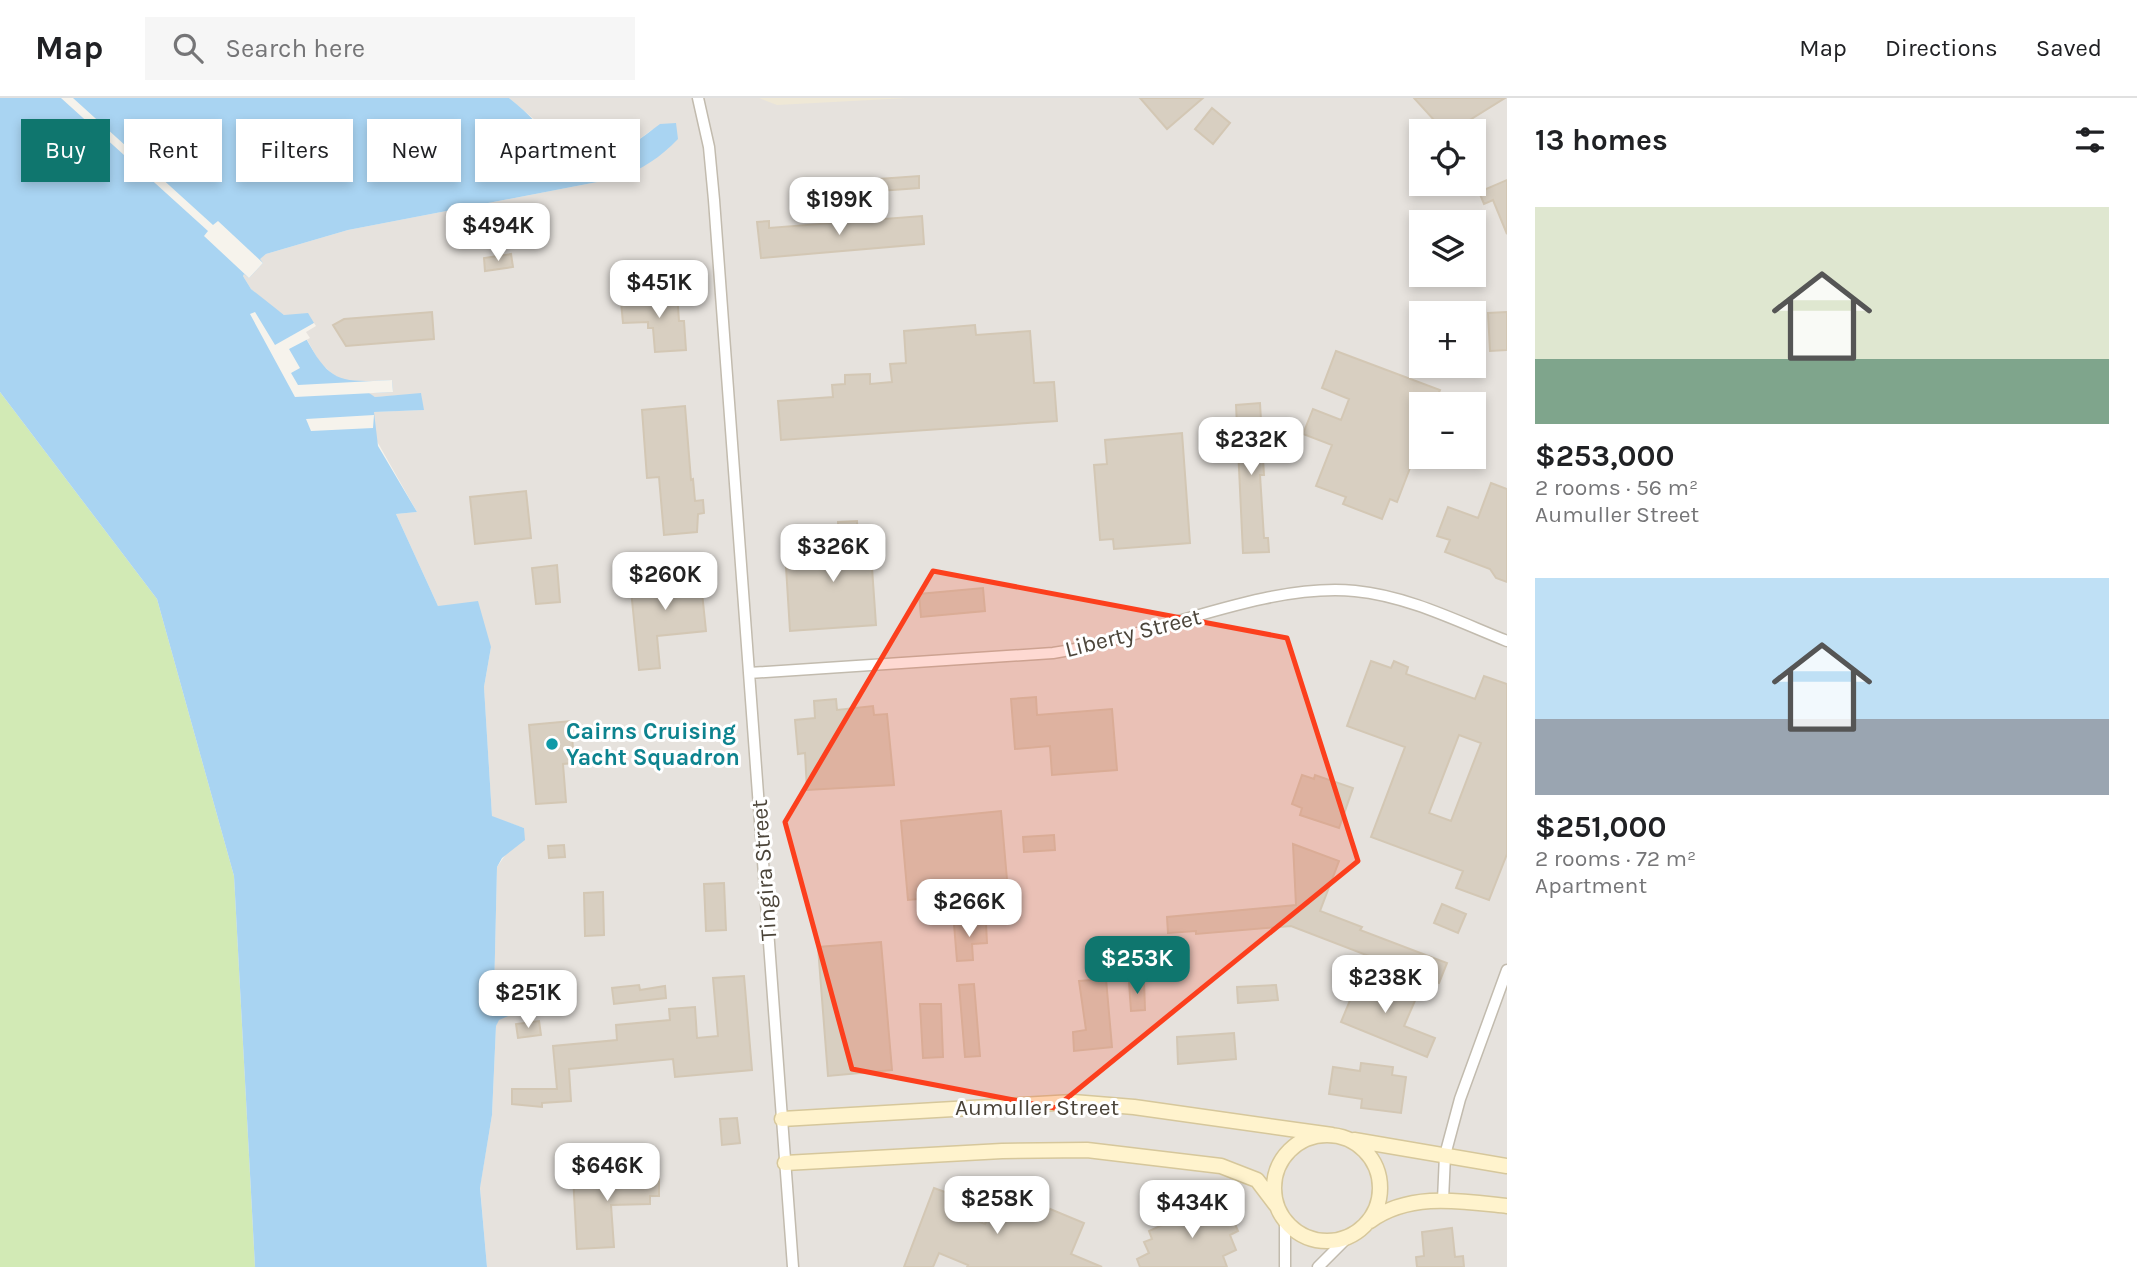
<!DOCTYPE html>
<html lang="en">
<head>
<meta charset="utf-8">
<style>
	:root { --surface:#fff; --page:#f6f6f6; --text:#202124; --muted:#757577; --line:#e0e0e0; --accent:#0f766e }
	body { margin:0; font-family:Karla,sans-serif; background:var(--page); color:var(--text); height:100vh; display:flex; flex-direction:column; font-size:26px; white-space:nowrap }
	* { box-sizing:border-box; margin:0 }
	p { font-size:23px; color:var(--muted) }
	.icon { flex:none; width:38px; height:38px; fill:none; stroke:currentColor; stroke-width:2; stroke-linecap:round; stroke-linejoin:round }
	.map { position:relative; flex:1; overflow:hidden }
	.details { display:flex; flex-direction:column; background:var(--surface); width:630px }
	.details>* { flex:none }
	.guide { position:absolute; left:21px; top:21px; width:665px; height:63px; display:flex; gap:14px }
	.controls { position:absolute; left:1409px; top:21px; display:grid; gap:14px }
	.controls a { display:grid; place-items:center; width:77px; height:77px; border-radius:0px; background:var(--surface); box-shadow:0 4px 10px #0003; font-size:35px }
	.price { position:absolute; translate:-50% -60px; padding:0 16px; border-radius:14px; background:#fff; color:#222; font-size:23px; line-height:46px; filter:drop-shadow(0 2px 4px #0008) }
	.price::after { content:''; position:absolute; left:50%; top:42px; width:21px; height:16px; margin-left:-10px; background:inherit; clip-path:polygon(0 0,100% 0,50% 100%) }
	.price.active { background:var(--accent); color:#fff }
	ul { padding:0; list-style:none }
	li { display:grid; align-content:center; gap:14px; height:371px; padding:0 28px }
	li span { display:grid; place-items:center; height:217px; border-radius:0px; color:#555 }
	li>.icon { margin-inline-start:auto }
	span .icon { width:126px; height:126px; fill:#fffc; stroke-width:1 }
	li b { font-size:30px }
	h2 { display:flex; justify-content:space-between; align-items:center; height:84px; padding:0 28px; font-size:30px }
	.tag { padding:0 24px; border-radius:0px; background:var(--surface); box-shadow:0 4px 10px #0003; font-size:24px; line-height:63px }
	.tag.active { background:var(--accent); color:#fff }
	header { display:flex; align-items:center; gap:42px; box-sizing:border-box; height:98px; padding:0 35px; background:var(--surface); border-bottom:2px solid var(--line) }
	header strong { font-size:33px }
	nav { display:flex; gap:38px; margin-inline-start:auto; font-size:24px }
	.search { width:490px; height:63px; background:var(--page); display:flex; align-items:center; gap:18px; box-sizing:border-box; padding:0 24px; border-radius:0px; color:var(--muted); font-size:26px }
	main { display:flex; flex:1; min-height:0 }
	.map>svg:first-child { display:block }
	.industrial { fill:#e6e2dd; fill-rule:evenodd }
	.education { fill:#efe8d6 }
	.green { fill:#d2eab5 }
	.water { fill:#a9d4f2 }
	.pier { fill:#f6f3ec }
	.building { fill:#d8cfc1; stroke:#d3c7b4; stroke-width:2; fill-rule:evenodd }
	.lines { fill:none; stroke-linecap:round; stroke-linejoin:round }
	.street-casing { stroke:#c2bbae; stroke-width:13 }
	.secondary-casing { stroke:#d6c79b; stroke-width:17 }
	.street { stroke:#fff; stroke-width:10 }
	.secondary { stroke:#fff3cd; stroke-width:14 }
	.marked { fill:#fc3f1d; fill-opacity:0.2; stroke:#fc3f1d; stroke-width:5; stroke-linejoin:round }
	.culture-dot { fill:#0f9aa8; stroke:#fff; stroke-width:2.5 }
	.labels { text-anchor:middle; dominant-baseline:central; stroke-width:6; stroke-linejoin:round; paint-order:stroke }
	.street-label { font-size:23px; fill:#4b4439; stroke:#fff }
	.culture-label { font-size:23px; font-weight:bold; fill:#0d838f; stroke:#fff; text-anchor:start }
</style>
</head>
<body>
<header>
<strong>Map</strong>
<div class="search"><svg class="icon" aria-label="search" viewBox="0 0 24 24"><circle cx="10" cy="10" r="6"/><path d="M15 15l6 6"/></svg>Search here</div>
<nav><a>Map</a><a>Directions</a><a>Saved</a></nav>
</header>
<main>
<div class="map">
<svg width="1507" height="1169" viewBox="0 0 1507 1169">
	<rect width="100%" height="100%" fill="#f6f3ec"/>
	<path class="industrial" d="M509 0H1507V1169H487L480 1089 492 1017 496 928 498 922 514 910 497 909 494 898 497 769 524 730 492 719 484 589 491 549 438 508 396 416 417 414 374 338 373 314 423 312 421 296 375 299 367 295 392 282 349 284 335 278 320 265 294 218 284 217 271 208 251 191 243 178 244 175 249 180 259 161 266 156 348 132 618 80 653 31 626 51 576 63 557 57 549 39 535 22ZM1421 33H1474V86H1421ZM1421 124H1474V177H1421ZM1421 215H1474V268H1421ZM1421 306H1474V359H1421Z"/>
	<path class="education" d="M759 0H908L777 7Z"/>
	<path class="green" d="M0 294 157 501 234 778 255 1169H0Z"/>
	<path class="water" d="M0 0H509C530 17 546 32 557 57 602 71 627 51 660 26L676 25 678 41C661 59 641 72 618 80L348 132 266 156 260 161 263 165 249 180 244 176 243 178 251 191 284 217 308 215 314 225 302 233C329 284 336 285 392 282L393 294 369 295 375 299 421 295 424 312 374 314 378 348 417 414 396 416 438 508 478 503 491 549 484 589 492 718 524 730 525 742 502 760 497 769 494 898 497 909 515 910V915L499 922 496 928 492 1017 480 1090 487 1169H255L234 778 157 501 0 294Z"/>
	<path class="pier" d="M61 0H73L213 127 218 123 263 165 249 180 204 138 208 133Z
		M255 214 275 247 314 225 316 228 306 234 310 240 289 251 300 270 291 275 298 287 392 282 393 294 295 299 250 216Z
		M374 317 373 330 311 333 306 321Z"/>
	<path class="building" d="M1140 0H1203L1167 31Z
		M1414 0H1505L1452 33H1444Z
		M1212 10 1230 25 1213 46 1195 31Z
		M919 78V90L866 94 865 82Z
		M1507 82V136L1493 102 1484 106 1479 94Z
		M922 118 924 146 761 160 757 124 769 123V130Z
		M511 156 513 169 485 173 484 160Z
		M677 194 679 223H684L686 252 655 254 653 230H648V224L623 225 621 204 648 202 647 196Z
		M432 214 434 241 346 248 333 227 344 221Z
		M1507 214V252L1490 253 1488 215Z
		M975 227 976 237 1030 233 1034 285 1054 284 1057 323 781 342 778 303 833 299 832 287 845 286V277L870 276V286L892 284 890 266 906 265 904 233Z
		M1336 253 1440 292 1434 306H1421V359L1415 357 1397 404 1390 401 1382 421 1343 406 1346 399 1316 388 1332 347 1303 336 1313 311 1341 322 1349 301 1322 290Z
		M1260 305 1264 377H1260L1264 440H1268L1269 454 1243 455 1236 307Z
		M685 308 691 382 693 381 695 403 703 402 704 415 698 416 697 434 664 437 659 379 647 380 642 312Z
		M1182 335 1190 445 1114 451 1113 441 1100 442 1094 367 1107 366 1105 342Z
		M1491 385 1507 391V484L1496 480 1490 471 1445 454 1450 442 1437 438 1448 409 1478 420Z
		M526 393 531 440 475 446 470 399Z
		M857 423 858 442 870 441 876 527 790 533 786 469 807 467 806 445 839 442 838 424Z
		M557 467 560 504 536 506 532 470Z
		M700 475 706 533 657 538 660 570 639 572 630 482Z
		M983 490 985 513 921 519 919 496Z
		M1371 563 1391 570 1394 563 1408 569 1406 576 1475 601 1484 578 1507 586V756L1489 802 1456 790 1463 773 1371 739 1405 649 1347 628ZM1459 637 1481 645 1451 723 1429 715Z
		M1036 599 1037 617 1112 611 1117 672 1052 677 1050 648 1015 651 1011 601Z
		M836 601 837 612 873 608 874 617 887 616 894 687 807 692 805 655 798 656 795 622 815 620 814 603Z
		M571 623 574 665 563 666 566 704 536 706 529 627Z
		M1302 677 1314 681 1315 677 1353 690 1339 730 1300 717 1302 710 1292 706Z
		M1001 713 1008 793 908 802 901 723Z
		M1054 737 1055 752 1024 754 1023 739Z
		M1293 746 1339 763 1320 813 1362 829 1360 832 1447 865 1439 885 1291 828 1196 836V833L1168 835 1167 819 1296 807Z
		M564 747 565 759 549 760 548 748Z
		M724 785 726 832 706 833 704 786Z
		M603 794 604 837 585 838 584 795Z
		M1442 806 1466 816 1458 835 1434 825Z
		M986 825 987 845 972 846 973 862 957 863 954 826Z
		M881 844 892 972 828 978 818 849Z
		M1361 876 1417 898 1404 928 1435 940 1427 959 1341 924Z
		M744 878 752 972 675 979 673 961 569 971 571 1003 542 1005V1009L512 1006V991H557L553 948 617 942 616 927 670 922 669 911 695 909 697 940 718 938 713 880Z
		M1106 881 1112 949 1074 953 1073 934 1086 932 1079 883Z
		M1144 883 1145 912 1131 913 1129 884Z
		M974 886 980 958 965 959 959 887Z
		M639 887 640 892 665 888 666 900 614 906 612 890Z
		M1276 887 1278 902 1238 905 1237 889Z
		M920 906H941L943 959 923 960Z
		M539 923 541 937 518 940 516 926Z
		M1234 935 1236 961 1178 966 1177 939Z
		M1361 965 1393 969 1392 977 1406 979 1401 1015 1361 1010 1362 1001 1329 996 1333 969 1360 973Z
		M737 1020 740 1045 722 1047 720 1021Z
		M650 1072V1082L659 1081V1098H650V1106L611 1107 614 1149 577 1151 573 1078Z
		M934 1090 956 1098 950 1113 985 1126 990 1115 998 1118 1009 1094 1084 1125 1071 1156 1102 1169H967L968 1167 939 1155 933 1169H904Z
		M1218 1103 1223 1115 1229 1112 1238 1133 1230 1137 1236 1152 1223 1158 1227 1169H1140L1137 1161 1149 1155 1144 1144 1152 1141 1149 1133 1191 1114 1194 1107 1202 1110Z
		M1452 1130 1455 1159 1463 1158 1464 1169H1417L1416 1159 1424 1158 1422 1134Z"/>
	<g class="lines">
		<g class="street-casing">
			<path id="street" d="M698 0 709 49 714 102 793 1169
				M749 575 1053 555C1147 541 1263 484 1355 493 1408 498 1459 524 1507 543
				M1443 1102 1445 1057 1460 1001 1507 872
				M1285 1122V1169
				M1318 1169 1348 1139"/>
		</g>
		<g class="secondary-casing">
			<path id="secondary" d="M782 1021 1073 1004 1134 1009 1332 1037
				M1274 1090a53 53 0 1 1 106 0a53 53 0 1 1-106 0Z
				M1354 1042 1507 1068
				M785 1065 1002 1053 1087 1052 1221 1068 1257 1082 1276 1107
				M1370 1123C1410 1094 1461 1103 1507 1108"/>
		</g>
		<use href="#street" class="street"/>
		<use href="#secondary" class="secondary"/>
	</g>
	<path class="marked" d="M933 473 1287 540 1358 763 1055 1010 852 971 785 724Z"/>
	<circle class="culture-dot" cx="552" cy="646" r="7"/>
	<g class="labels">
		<g class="street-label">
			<text transform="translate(1133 535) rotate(-14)">Liberty Street</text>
			<text transform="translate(764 772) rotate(-94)">Tingira Street</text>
			<text x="1037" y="1009">Aumuller Street</text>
		</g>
		<g class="culture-label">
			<text x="566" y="633">Cairns Cruising<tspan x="566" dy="26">Yacht Squadron</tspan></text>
		</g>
	</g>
</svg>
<div class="controls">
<a><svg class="icon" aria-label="locate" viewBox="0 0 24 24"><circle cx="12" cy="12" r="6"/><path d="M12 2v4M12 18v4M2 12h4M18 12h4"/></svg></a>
<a><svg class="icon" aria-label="layers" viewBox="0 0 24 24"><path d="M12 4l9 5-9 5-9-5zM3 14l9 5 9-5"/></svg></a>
<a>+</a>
<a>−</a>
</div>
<b class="price" style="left:839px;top:139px">$199K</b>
<b class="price" style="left:498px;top:165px">$494K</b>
<b class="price" style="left:659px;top:222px">$451K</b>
<b class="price" style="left:1251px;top:379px">$232K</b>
<b class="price" style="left:833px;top:486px">$326K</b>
<b class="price" style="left:665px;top:514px">$260K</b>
<b class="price" style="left:969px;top:841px">$266K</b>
<b class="price active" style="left:1137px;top:898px">$253K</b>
<b class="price" style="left:1385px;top:917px">$238K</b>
<b class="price" style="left:528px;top:932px">$251K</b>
<b class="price" style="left:607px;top:1105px">$646K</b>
<b class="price" style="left:997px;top:1138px">$258K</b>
<b class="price" style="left:1192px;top:1142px">$434K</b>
<div class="guide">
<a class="tag active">Buy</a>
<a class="tag">Rent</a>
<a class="tag">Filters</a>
<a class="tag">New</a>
<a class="tag">Apartment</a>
</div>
</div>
<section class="details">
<h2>13 homes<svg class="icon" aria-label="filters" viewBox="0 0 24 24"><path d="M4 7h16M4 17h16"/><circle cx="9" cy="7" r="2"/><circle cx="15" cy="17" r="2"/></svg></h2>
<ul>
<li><span style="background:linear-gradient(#dfe7d0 70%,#7fa58c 0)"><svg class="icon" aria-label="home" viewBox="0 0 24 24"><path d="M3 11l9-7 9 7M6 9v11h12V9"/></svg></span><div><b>$253,000</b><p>2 rooms · 56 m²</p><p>Aumuller Street</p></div></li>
<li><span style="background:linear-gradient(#bfe0f5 65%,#9aa5b1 0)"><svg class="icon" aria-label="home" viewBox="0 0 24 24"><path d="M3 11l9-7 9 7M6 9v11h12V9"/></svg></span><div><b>$251,000</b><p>2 rooms · 72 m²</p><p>Apartment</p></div></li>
</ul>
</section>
</main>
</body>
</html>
